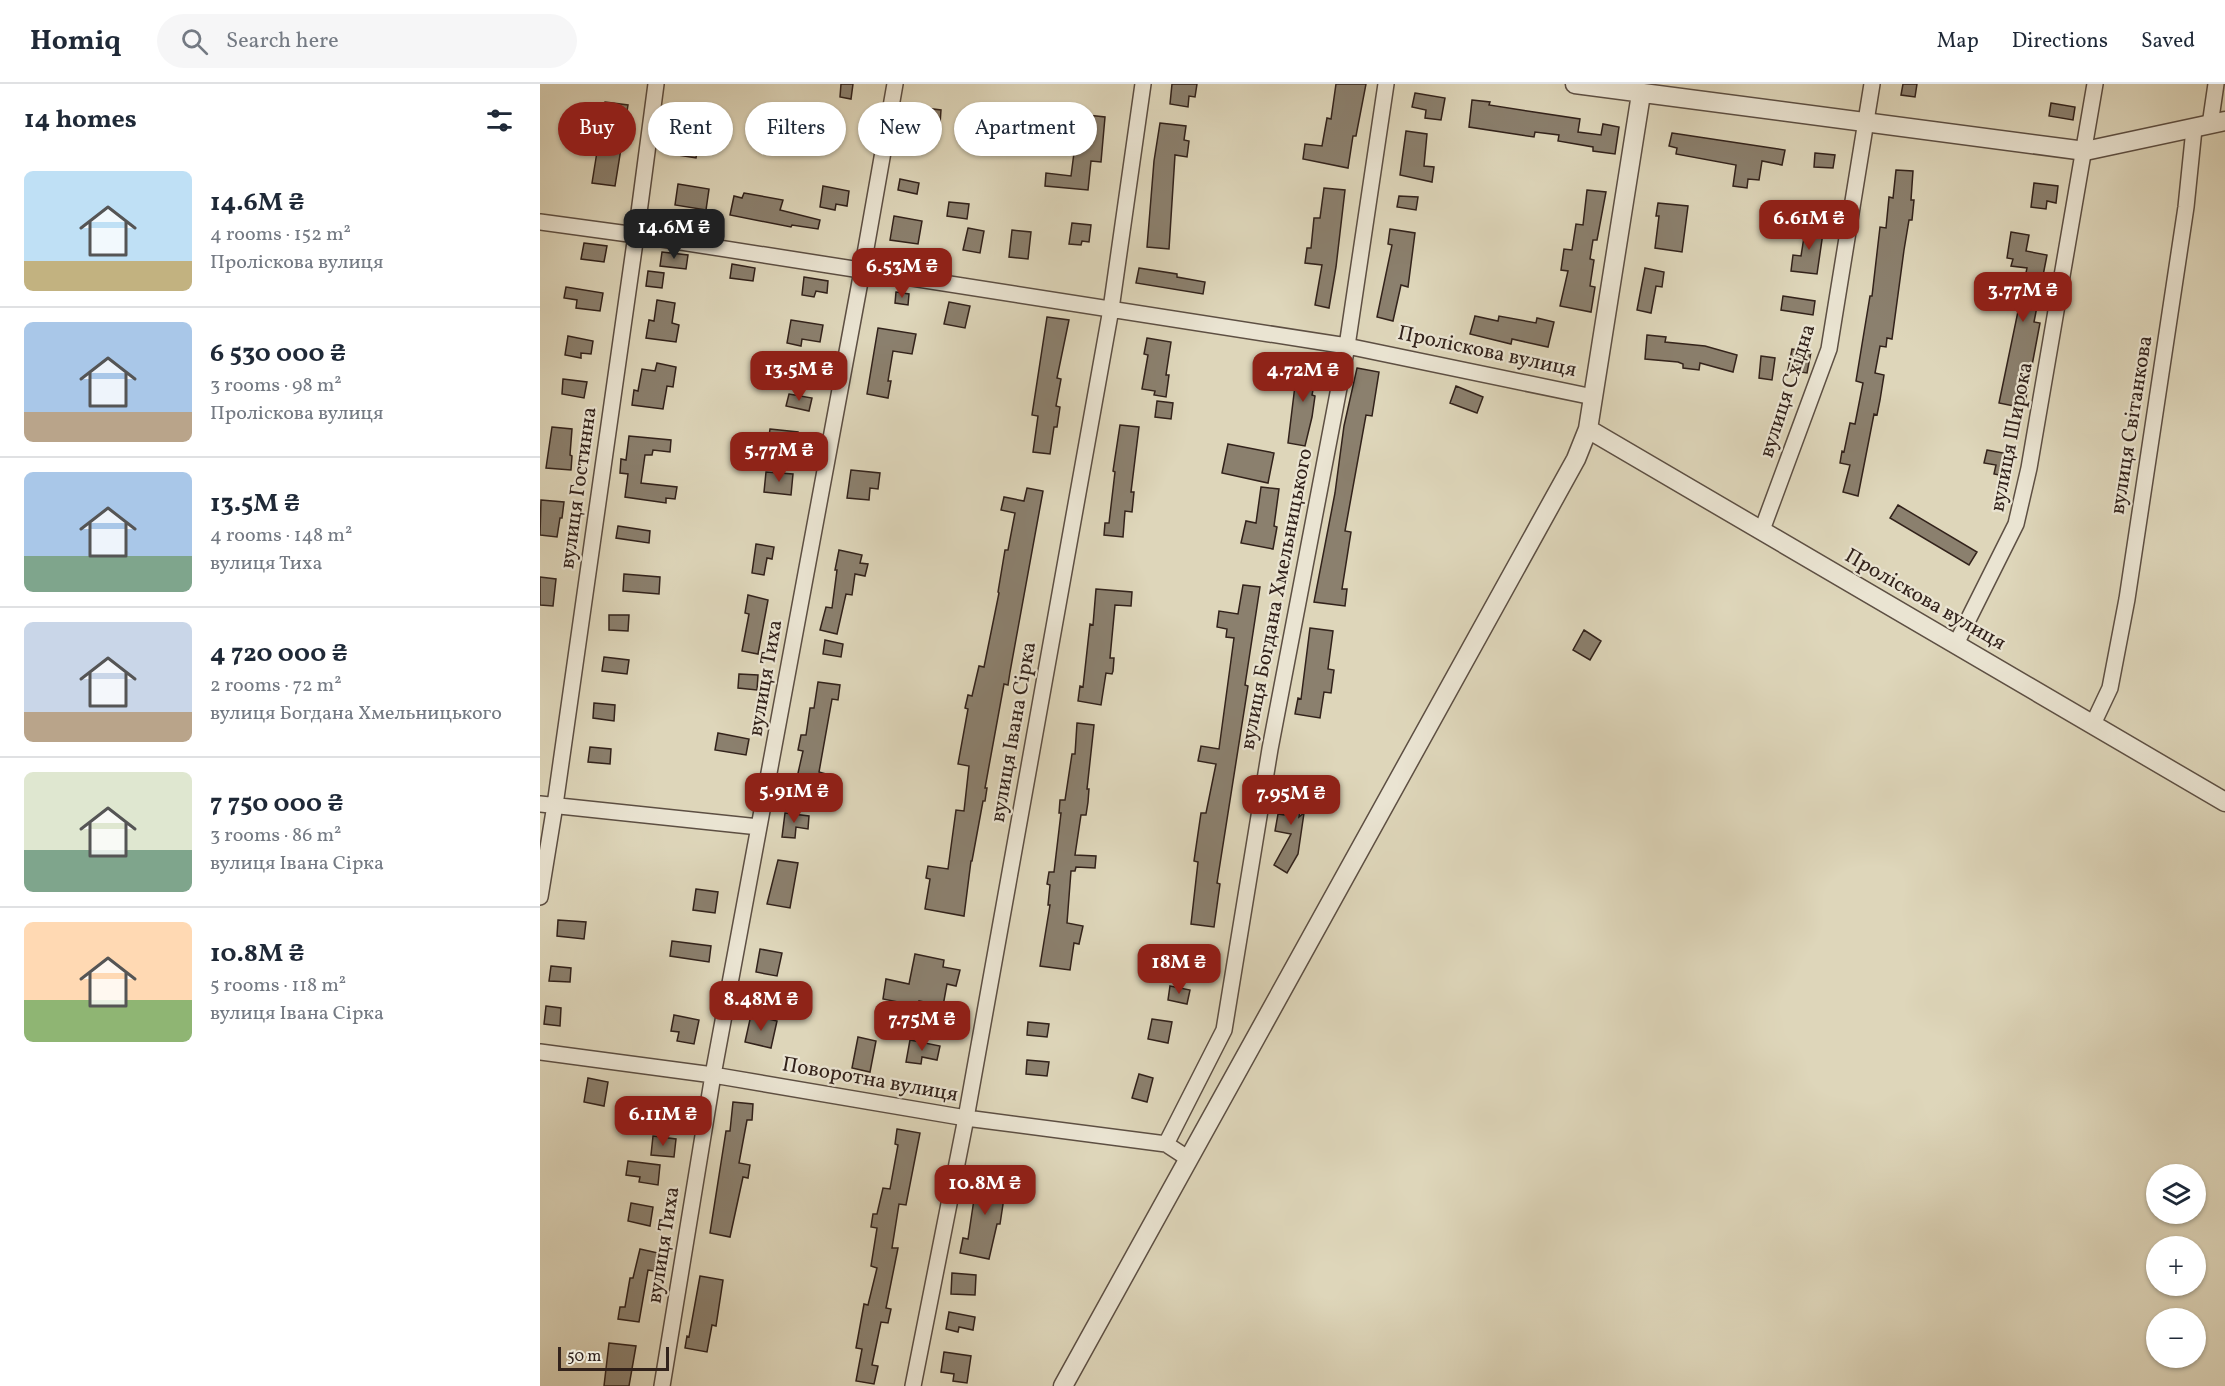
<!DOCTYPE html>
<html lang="en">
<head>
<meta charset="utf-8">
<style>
	:root { --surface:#fff; --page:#f6f6f7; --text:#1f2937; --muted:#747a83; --line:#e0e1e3; --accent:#8f2418 }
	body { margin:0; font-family:Vollkorn,serif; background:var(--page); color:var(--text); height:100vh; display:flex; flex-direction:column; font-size:22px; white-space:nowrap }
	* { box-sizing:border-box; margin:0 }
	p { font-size:20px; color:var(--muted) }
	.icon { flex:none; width:33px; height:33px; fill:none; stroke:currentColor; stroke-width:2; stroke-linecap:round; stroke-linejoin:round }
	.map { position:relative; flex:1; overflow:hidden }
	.panel { display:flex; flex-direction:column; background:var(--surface); width:540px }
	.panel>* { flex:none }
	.guide { position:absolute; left:18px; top:18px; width:570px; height:54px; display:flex; gap:12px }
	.fabs { position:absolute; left:1606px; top:1080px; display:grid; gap:12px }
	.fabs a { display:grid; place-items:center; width:60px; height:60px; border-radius:50%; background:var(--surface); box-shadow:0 2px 4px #0004; font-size:30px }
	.scale { position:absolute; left:18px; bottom:15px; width:111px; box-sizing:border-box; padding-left:6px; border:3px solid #32221b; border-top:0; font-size:16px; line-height:21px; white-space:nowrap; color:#32221b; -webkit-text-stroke:4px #eae4d2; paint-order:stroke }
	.price { position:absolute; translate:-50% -51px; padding:0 14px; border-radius:12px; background:var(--accent); color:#fff; font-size:20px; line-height:39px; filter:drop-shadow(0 2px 3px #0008) }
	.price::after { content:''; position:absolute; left:50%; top:36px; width:18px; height:14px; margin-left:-9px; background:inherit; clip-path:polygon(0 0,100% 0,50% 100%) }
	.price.active { background:#222; color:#fff }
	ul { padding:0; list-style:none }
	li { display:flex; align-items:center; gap:18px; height:150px; padding:0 24px }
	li+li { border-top:2px solid var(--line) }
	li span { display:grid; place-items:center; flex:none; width:168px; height:120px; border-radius:9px; color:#555 }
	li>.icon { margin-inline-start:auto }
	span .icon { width:72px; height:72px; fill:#fffc; stroke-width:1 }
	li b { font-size:26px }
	h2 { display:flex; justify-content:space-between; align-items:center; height:72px; padding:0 24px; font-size:26px }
	.chip { padding:0 21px; border-radius:27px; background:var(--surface); box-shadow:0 2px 4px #0004; font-size:21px; line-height:54px }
	.chip.active { background:var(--accent); color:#fff }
	header { display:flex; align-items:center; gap:36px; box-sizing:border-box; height:84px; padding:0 30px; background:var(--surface); border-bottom:2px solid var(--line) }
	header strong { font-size:28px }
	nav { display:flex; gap:33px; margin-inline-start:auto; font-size:21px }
	.search { width:420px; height:54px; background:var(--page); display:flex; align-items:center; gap:15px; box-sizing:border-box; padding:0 21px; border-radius:33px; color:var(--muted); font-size:22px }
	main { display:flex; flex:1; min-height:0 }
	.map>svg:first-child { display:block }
	.building { fill:#8b806e; stroke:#32221b; stroke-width:1.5 }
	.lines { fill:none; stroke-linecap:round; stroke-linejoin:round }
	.minor-casing { stroke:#5d4f43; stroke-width:18 }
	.tertiary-casing { stroke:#5d4f43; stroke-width:21 }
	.minor { stroke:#eae4d2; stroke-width:15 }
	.tertiary { stroke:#eae4d2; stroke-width:18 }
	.labels { text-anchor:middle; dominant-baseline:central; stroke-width:4.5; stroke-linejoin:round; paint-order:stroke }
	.street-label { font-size:21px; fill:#32221b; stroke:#eae4d2 }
</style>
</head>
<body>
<header>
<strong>Homiq</strong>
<div class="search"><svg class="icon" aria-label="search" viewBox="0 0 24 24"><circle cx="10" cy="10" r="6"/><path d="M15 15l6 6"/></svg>Search here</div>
<nav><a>Map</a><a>Directions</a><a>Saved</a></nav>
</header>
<main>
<section class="panel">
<h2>14 homes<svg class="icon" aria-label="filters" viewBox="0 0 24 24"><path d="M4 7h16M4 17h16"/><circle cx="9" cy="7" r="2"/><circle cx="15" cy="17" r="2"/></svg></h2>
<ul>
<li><span style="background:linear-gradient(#bfe0f5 75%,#c2b280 0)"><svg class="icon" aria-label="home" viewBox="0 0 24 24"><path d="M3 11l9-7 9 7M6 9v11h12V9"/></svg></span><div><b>14.6M ₴</b><p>4 rooms · 152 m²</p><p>Проліскова вулиця</p></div></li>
<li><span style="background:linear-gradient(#a9c7e8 75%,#b9a48a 0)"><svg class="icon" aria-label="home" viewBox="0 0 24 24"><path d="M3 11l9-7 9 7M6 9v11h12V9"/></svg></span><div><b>6 530 000 ₴</b><p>3 rooms · 98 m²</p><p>Проліскова вулиця</p></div></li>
<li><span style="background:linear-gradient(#a9c7e8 70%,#7fa58c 0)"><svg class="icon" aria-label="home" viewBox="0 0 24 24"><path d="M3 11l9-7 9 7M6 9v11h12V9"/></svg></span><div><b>13.5M ₴</b><p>4 rooms · 148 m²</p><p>вулиця Тиха</p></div></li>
<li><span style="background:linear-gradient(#c9d6e8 75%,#b9a48a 0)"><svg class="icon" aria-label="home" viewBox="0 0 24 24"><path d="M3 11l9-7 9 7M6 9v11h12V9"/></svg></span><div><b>4 720 000 ₴</b><p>2 rooms · 72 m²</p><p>вулиця Богдана Хмельницького</p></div></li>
<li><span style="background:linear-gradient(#dfe7d0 65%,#7fa58c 0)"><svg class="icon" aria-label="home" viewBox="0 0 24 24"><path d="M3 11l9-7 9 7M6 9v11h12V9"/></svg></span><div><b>7 750 000 ₴</b><p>3 rooms · 86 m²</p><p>вулиця Івана Сірка</p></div></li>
<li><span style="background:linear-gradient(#ffd9b3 65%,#8fb573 0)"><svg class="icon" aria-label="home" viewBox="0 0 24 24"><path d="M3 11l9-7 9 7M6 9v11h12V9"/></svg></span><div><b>10.8M ₴</b><p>5 rooms · 118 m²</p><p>вулиця Івана Сірка</p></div></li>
</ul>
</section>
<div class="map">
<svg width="1685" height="1302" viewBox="0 0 1685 1302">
	<rect width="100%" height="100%" fill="#ded6ba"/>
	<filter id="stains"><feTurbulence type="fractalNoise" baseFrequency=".00333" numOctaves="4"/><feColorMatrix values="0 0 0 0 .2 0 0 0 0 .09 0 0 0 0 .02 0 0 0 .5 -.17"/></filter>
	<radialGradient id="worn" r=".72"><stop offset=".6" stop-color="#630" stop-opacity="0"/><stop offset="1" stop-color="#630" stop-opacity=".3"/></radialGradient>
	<path class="building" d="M301 0H313L311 15 300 13Z
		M632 0H657L655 13 649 12 648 23 630 20Z
		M796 0H826L816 52H813L808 84 763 75 765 60 782 62 787 34 791 35Z
		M1363 0H1377L1375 13 1361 11Z
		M875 9 905 14 901 36 885 34 886 26 872 23Z
		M932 16 950 18 949 21 1040 35 1038 48 1061 51 1063 40 1079 43 1075 70 1053 67V63L1018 57 1019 51 995 48 994 53 929 43Z
		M65 18 88 21 75 102 52 99Z
		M1511 19 1535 23 1533 36 1509 32Z
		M377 23 401 26 400 40 376 37Z
		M547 31 565 33 561 78 551 77 548 106 505 102 506 89 531 92 535 61 544 62Z
		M620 39 646 42 644 56 649 57 647 73 635 71 629 165 607 163 614 77Z
		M146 45 161 48 156 74 131 70 134 54 144 56Z
		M866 47 887 50 884 82 894 83 892 98 860 91Z
		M1132 49 1245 66 1242 81 1222 77 1219 96 1208 95 1207 104 1193 102 1196 81 1136 70 1137 64 1129 62Z
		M1275 69 1295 71 1293 84 1274 83Z
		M1356 86 1373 87 1371 116H1374L1372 136H1369L1364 166 1352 255 1347 254 1346 263 1340 262 1335 289 1344 291 1340 316 1337 331 1334 330 1318 412 1303 408 1310 381 1300 379 1302 367 1304 368 1310 339 1315 340 1323 299 1316 297 1330 212H1332L1340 143 1346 144 1349 113 1353 114Z
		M360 95 379 99 377 110 358 106Z
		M1494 99 1518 102 1516 119 1507 117 1506 125 1491 123Z
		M138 100 169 105 166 126 135 121Z
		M283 102 309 107 307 122 296 120 295 126 280 123Z
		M784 104 805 106 796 183 789 224 775 221 782 181 765 179 767 164H771L774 134H780Z
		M1047 106 1066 108 1057 156H1053L1050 175 1054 176 1050 202 1055 203 1051 228 1020 222 1028 187 1021 186 1024 165 1032 166 1036 140 1043 141Z
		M204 109 243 116 240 126 280 136 278 145 252 141 251 143 190 131 194 112 202 114Z
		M859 112 878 113 876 126 857 123Z
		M409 118 429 120 427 135 407 132Z
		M1118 119 1148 122 1142 168 1115 164 1119 132H1116Z
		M354 132 382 137 378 160 350 156Z
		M532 139 551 141 549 158 542 157 541 161 529 160Z
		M1266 140 1284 142 1277 190 1251 187 1253 171 1261 172Z
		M428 144 444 147 440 169 423 166Z
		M850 145 875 149 868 203 861 201 853 237 837 233 852 161 848 160Z
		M472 146 491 148 488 175 469 173Z
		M1471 148 1489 151 1486 167 1507 171 1494 238 1500 239 1484 324 1459 319 1487 184 1471 182 1473 175 1467 174Z
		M44 159 67 162 64 178 41 175Z
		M122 168 148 171 146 185 120 182Z
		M192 180 215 184 213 197 190 194Z
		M599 184 637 190V193L665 198 663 210 596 199Z
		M1105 184 1124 188 1122 203 1116 202 1111 229 1097 226Z
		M108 187 124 189 122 204 106 202Z
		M264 193 288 197 287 209 276 207 274 213 262 211Z
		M26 203 63 209 60 227 36 224 37 216 24 214Z
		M356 208 369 210 368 221 355 219Z
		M1243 212 1275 217 1273 231 1241 226Z
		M117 216 135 219 132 239 139 241 136 258 106 254 109 236 114 237Z
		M409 218 430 222 425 244 404 240Z
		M935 232 958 237 959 232 996 239 997 234 1014 238 1008 263 972 255 971 260 930 250Z
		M507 233 529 236 517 294 521 295 516 322 520 323 517 343H514L510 370 493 368 498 332 492 331Z
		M251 236 283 241 280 258 262 255 261 262 247 259Z
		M338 244 376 250 372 270 353 267 348 297H351L348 314 327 310Z
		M1107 251 1126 253 1125 258 1165 262 1197 271 1193 288 1160 279 1159 286 1143 284V280L1138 278 1105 275Z
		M28 252 53 257 51 270 41 269V274L25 271Z
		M607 254 631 258 626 291H629L626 313 614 311 615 307 602 305 608 271 604 270Z
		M1252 265 1271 268 1267 289 1248 286Z
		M1221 272 1235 274 1232 296 1219 294Z
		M758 277 778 280 772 311 775 312 772 333 765 362 748 359Z
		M117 279 136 283 133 303 127 302 123 325 92 321 94 306 98 307 102 285 115 287Z
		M817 284 839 288 832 332 826 331 805 447 811 448 802 505H807L805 522 774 518 795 409 804 342Z
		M23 295 47 298 44 314 22 310Z
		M916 302 943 313 937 329 910 319Z
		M249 310 272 314 269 327 246 322Z
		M617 317 633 319 631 335 615 333Z
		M580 341 599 343 591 408H594L592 428 585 427 583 453 564 451 565 439H569L575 388 573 387Z
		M12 343 32 345 30 371 32 372 31 386 6 384Z
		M230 345 258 348 257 362 228 359Z
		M89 352 131 356 130 368 113 366 112 371H105L101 399 137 403 135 415 126 414V419L85 413 88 390 80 389 81 375 86 376Z
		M688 360 734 369 728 399 682 389Z
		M1447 366 1474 371 1470 393 1454 390 1456 381 1444 379Z
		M311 386 340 389 338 405 330 404 329 416 307 414Z
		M226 388 253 390 251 411 224 408Z
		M721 403 739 405 734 442 737 443 733 465 701 459 706 437 716 439Z
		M487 404 503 407 470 588 468 601 464 600 445 704H447L445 717H443L432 777H431L424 832 385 825 390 795 386 794 388 782 408 785 416 726 424 727 429 682 418 680 428 625 425 624 428 611 432 612 439 582 444 583 459 509 458 508 465 466H468L475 429 461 426 464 413 484 417Z
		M1 416 24 418 22 434H20L17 453 0 451Z
		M1358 421 1437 468 1429 481 1350 434Z
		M78 442 110 447 109 459 76 454Z
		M216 460 234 463 232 475 227 474 224 491 212 489Z
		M299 466 322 471 320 479 328 480 325 492 315 490 312 511 306 510 297 550 280 546 286 523 292 524 297 486H295Z
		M84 490 120 493 119 510 83 507Z
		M0 493 16 495 13 522 0 521Z
		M703 501 720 503 705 601 708 602 677 799 680 800 674 843 651 840 658 778 654 777 661 729H666L676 680 658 677 661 662 679 665 694 554 686 553 687 545 677 543 679 527 698 530Z
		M556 505 592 508 591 522 575 521 570 574H574L573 587 572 590 566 589 561 621 538 617 540 602 543 603 550 540 553 541Z
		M208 511 228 516 218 570 202 567 209 530 205 529Z
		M69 531H89L88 547 69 546Z
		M770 544 793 547 788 585 794 586 791 609 784 608 780 634 755 630 758 614 761 615Z
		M1044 546 1061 557 1050 576 1033 566Z
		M285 556 303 560 301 573 283 570Z
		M64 573 89 576 87 590 62 587Z
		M199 590 218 591 217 606 198 604Z
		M278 598 300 601 298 616 292 615 279 688 286 690 283 704 256 698 263 667 258 666 261 651H266L270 624H274Z
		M54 619 75 621 74 637 53 634Z
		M537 639 554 641 547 705H549L548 718 546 731H541L535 771 556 772 555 784 536 783 535 787H531L527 839 543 842 539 860 534 859 530 886 500 882 510 821H508L510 801 507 800 509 788H514L521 729H519L520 716H525L532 670H535Z
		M178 649 209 655 206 671 175 666Z
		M50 663 71 665 70 680 48 678Z
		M750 698 765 700 759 733 764 729 758 770 747 789 734 781 751 750 735 747 738 730 744 731Z
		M245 729 269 732 268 745 256 743 255 754 242 753Z
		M238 776 258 779 250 824 227 820Z
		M156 805 178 808 175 829 153 826Z
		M18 836 46 838 44 855 17 852Z
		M132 857 171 862 169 878 130 872Z
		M220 865 242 869 237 892 216 888Z
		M646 866 669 869 666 890 643 886Z
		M375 870 404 876 403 883 420 886 416 902 407 900 403 922 379 917 378 922 343 915 346 895 369 900Z
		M11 882 31 884 30 898 9 897Z
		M630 902 650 906 647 920 628 916Z
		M6 922 21 924 20 942 4 940Z
		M134 931 159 936 154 960 137 957 139 948 131 947Z
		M211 931 237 937 231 964 205 958Z
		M612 935 632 938 628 959 608 955Z
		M488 938 509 940 507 953 487 951Z
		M318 953 336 957 330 988 312 984Z
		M370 956 400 962 397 976 382 973 381 980 366 978Z
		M487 976 509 978 507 992 486 990Z
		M599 990 613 994 607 1018 592 1014Z
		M48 994 68 998 64 1022 44 1018Z
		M193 1018 213 1020 212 1036H207L199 1079 210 1081 208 1094 203 1093 190 1153 170 1149 186 1047H190Z
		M357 1045 380 1049 366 1121 359 1120 352 1164H358L346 1224 351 1225 348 1239 341 1238 332 1281 338 1282 334 1300 316 1297 322 1265 316 1264 324 1220 328 1221 337 1184 331 1182 337 1144 331 1143 333 1130H337L343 1104 350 1105 358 1061 355 1060Z
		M113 1052 136 1055 134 1073 111 1071Z
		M88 1077 120 1081 118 1101 99 1098 100 1093 86 1091Z
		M438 1089 467 1094 460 1140H457L449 1175 420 1169 423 1154 428 1155Z
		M91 1119 113 1123 110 1142 88 1137Z
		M100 1165 118 1169 114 1187 108 1186 99 1238 78 1235 80 1223H85L90 1194H93Z
		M412 1189 436 1191 435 1211 411 1210Z
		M160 1192 183 1196 176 1242 172 1241 167 1268 145 1264 147 1252 149 1253Z
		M409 1228 435 1233 433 1246 419 1243 418 1248 406 1245Z
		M69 1259 96 1262 89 1302H64Z
		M404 1268 431 1272 427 1299 413 1297 414 1290 401 1288Z"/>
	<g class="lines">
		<g class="minor-casing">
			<path id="minor" d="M1670 41 1676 0
				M0 138 96 151 807 262 1053 313
				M1222 446 1289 265 1332 0
				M1416 560 1476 440 1489 384 1555 0
				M1553 640 1570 604 1587 515 1646 123 1654 45
				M0 720 219 743
				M0 813 15 721 96 151 116 0
				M0 968 173 991 426 1034 626 1060 649 1075
				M626 1060 684 946 730 665 807 262 846 0
				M122 1302 173 991 322 187 355 0
				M373 1302 426 1034 571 225 603 0"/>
		</g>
		<g class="tertiary-casing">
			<path id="tertiary" d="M1035 0 1545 67 1685 37
				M1048 345 1685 718
				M523 1302 1036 375 1048 345 1101 10"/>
		</g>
		<use href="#minor" class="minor"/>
		<use href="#tertiary" class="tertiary"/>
	</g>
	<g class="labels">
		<g class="street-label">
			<text transform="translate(947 268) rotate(12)">Проліскова вулиця</text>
			<text transform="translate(1248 307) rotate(-72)">вулиця Східна</text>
			<text transform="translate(1592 341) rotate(-81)">вулиця Світанкова</text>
			<text transform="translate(1472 353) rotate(-79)">вулиця Широка</text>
			<text transform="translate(39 404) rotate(-82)">вулиця Гостинна</text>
			<text transform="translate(737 515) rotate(-79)">вулиця Богдана Хмельницького</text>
			<text transform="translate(1385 516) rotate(30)">Проліскова вулиця</text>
			<text transform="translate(226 594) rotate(-80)">вулиця Тиха</text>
			<text transform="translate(474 648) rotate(-80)">вулиця Івана Сірка</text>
			<text transform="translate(330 996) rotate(10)">Поворотна вулиця</text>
			<text transform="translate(124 1161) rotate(-81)">вулиця Тиха</text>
		</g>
	</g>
	<rect width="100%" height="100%" filter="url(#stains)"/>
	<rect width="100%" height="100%" fill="url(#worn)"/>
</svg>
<div class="fabs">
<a><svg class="icon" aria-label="layers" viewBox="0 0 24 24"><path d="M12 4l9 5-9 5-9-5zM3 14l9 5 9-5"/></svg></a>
<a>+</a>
<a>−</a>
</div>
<div class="scale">50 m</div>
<b class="price" style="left:1269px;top:167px">6.61M ₴</b>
<b class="price active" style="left:134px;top:176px">14.6M ₴</b>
<b class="price" style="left:362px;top:215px">6.53M ₴</b>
<b class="price" style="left:1483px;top:239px">3.77M ₴</b>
<b class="price" style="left:259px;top:318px">13.5M ₴</b>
<b class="price" style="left:763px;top:319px">4.72M ₴</b>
<b class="price" style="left:239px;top:399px">5.77M ₴</b>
<b class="price" style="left:254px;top:740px">5.91M ₴</b>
<b class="price" style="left:751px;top:742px">7.95M ₴</b>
<b class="price" style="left:639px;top:911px">18M ₴</b>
<b class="price" style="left:221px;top:948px">8.48M ₴</b>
<b class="price" style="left:382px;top:968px">7.75M ₴</b>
<b class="price" style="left:123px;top:1063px">6.11M ₴</b>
<b class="price" style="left:445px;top:1132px">10.8M ₴</b>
<div class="guide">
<a class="chip active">Buy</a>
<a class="chip">Rent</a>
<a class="chip">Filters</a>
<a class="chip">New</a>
<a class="chip">Apartment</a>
</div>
</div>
</main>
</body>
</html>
